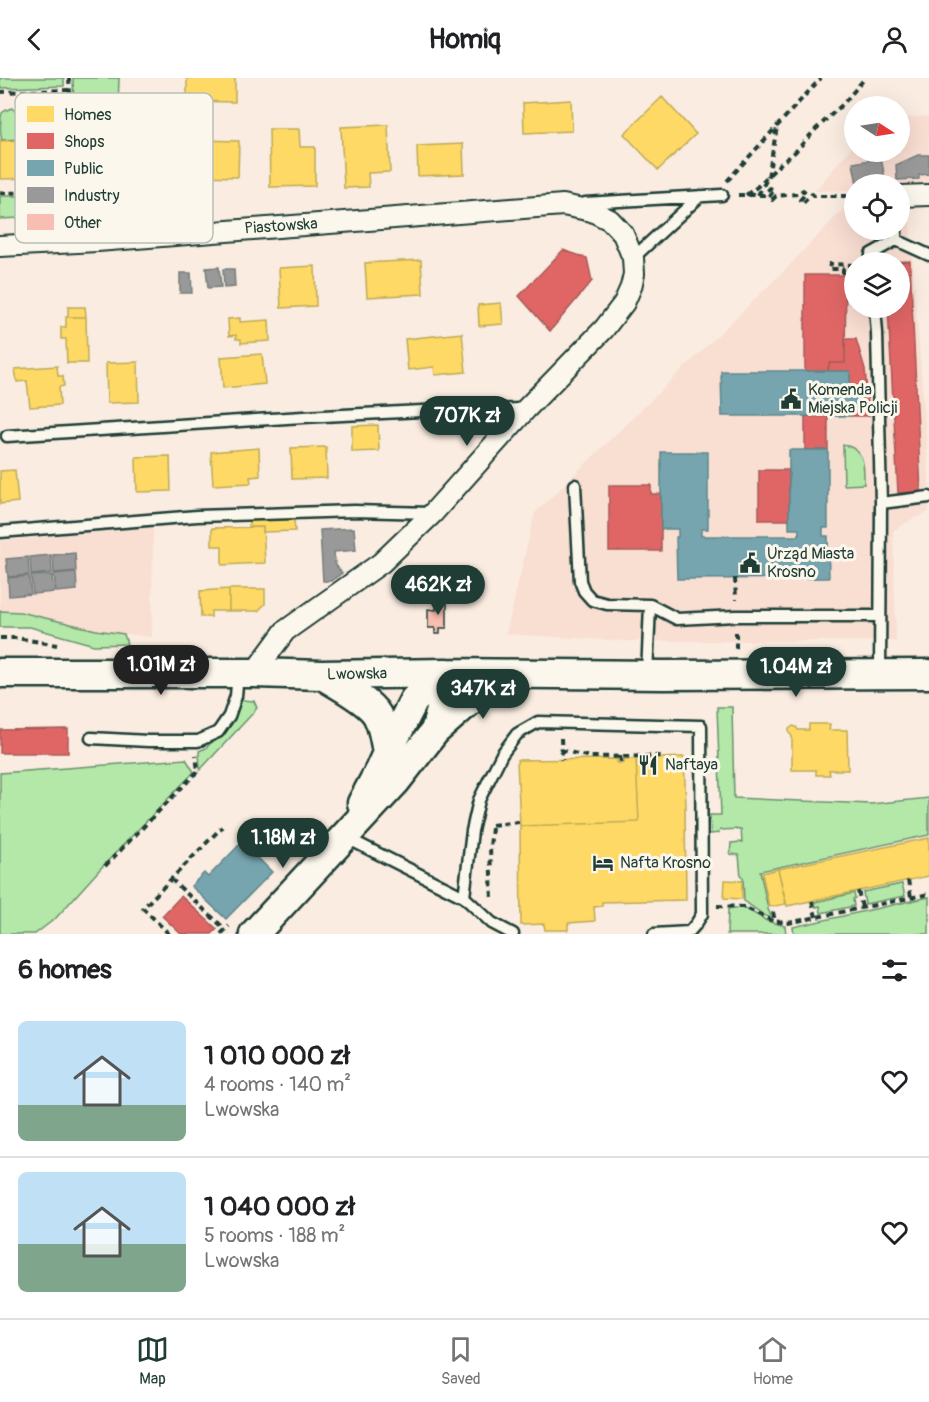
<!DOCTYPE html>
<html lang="en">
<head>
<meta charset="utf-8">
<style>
	:root { --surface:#fff; --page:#f6f6f6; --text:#202124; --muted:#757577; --line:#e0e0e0; --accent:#1f3d34 }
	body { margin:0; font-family:Pangolin,sans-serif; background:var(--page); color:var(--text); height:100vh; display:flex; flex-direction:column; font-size:22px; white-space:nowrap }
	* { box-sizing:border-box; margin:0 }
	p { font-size:20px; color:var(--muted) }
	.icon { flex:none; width:33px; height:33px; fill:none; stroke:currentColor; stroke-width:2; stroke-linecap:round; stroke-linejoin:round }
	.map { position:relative; height:856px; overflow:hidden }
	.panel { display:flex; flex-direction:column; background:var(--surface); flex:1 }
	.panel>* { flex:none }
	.needle { width:39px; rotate:102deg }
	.controls { position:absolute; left:844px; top:18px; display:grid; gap:12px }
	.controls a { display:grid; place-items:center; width:66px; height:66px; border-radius:50%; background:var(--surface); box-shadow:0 6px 24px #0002; font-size:30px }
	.price { position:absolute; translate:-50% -51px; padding:0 14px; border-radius:21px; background:var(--accent); color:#fff; font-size:20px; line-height:39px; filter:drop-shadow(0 2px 3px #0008) }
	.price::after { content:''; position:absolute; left:50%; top:36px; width:18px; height:14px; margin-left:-9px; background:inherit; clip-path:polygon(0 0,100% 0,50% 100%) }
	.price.on { background:#222; color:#fff }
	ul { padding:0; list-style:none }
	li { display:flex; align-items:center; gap:18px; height:150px; padding:0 18px }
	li+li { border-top:2px solid var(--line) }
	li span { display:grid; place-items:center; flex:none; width:168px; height:120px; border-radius:9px; color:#555 }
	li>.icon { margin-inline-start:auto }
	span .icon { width:72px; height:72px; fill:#fffc; stroke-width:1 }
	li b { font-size:26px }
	h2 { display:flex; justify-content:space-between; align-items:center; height:72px; padding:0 18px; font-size:26px }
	header { display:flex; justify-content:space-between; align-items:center; height:78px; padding:0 18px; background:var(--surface); font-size:27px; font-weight:700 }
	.dock { display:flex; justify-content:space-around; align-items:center; height:84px; border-top:2px solid var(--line); background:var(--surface); font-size:16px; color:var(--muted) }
	.dock a { display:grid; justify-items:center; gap:3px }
	.dock .on { color:var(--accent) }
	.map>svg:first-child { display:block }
	.built { fill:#f9ded2; fill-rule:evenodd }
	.green { fill:#b4e8a9; stroke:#6a926e; stroke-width:1.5 }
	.homes { fill:#ffd966; stroke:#bcaa57; stroke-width:1.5 }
	.shops { fill:#e06666; stroke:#a65a57; stroke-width:1.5 }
	.public { fill:#76a5af; stroke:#5c868a; stroke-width:1.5 }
	.industry { fill:#999; stroke:#747d7b; stroke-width:1.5 }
	.building { fill:#f8beb1; stroke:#1f3d34; stroke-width:1.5 }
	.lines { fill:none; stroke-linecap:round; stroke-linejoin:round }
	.lane-casing { stroke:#1f3d34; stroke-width:15 }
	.street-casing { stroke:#1f3d34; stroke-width:24 }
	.secondary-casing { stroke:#1f3d34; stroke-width:33 }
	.path { stroke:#1f3d34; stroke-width:4; stroke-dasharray:6 4.5; stroke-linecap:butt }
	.lane { stroke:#fbf7ec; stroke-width:10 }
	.street { stroke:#fbf7ec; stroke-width:20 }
	.secondary { stroke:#fbf7ec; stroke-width:28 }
	.labels { text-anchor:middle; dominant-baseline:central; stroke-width:6; stroke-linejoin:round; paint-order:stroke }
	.street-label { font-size:16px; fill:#1f3d34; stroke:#fbf7ec }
	.poi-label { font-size:16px; fill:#1f3d34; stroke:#fbf7ec; text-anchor:start }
	.key { fill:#fbf7ec; stroke:#b9bfb5; stroke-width:1.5 }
	.key-label { font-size:16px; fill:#1f3d34 }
</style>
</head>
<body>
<header><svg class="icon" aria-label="back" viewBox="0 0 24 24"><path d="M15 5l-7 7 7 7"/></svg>Homiq<svg class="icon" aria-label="person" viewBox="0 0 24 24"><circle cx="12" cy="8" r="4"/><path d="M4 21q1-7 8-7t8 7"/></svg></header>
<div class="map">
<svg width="929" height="856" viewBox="0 0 929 856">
	<rect width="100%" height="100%" fill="#faece0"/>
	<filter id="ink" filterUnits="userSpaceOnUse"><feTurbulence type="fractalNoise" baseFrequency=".0167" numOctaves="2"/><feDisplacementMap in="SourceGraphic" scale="12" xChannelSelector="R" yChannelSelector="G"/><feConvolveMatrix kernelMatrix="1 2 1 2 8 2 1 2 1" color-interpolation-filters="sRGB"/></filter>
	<g filter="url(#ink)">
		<path class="built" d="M929 38V111L900 112V106H855V112L815 113 855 65V74H900V40Z
			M900 123H908L929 399V434L912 441 893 453 896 563H626L506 556 535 435 786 191 850 124H855V152H900ZM855 184H900V230H855Z
			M153 448 152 559 96 552 20 534 0 533V463Z"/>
		<path class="green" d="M0 0H64V8L0 10Z
			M73 0H119L114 148 102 149 95 143 79 135 77 101H100L99 83H82V95L76 96Z
			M54 16H65L68 96 58 111 38 112 37 104 58 103V64H44L43 60 2 62C0 56 0 40 2 35 4 33 9 31 12 30L19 37H41Z
			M0 118H19L20 140 0 141Z
			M843 367C866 370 864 389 864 406L844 407Z
			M0 533 20 534 96 552 124 556 127 566 94 567 30 549H0Z
			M241 622 254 623 257 630 253 635 200 692 199 673 206 670 234 640Z
			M717 629H732L734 720 871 726 929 720V757L760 793 768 831 772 841 764 837 744 823 743 799H741L739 777 730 776 731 765 742 764 741 751 720 752 719 755 711 756 710 737H721Z
			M186 681 194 694 101 790 56 840 35 856H0V695Z
			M902 806 905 818 865 826 863 814Z
			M854 815 855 820 853 821 854 828 821 835 820 828 816 829 815 824Z
			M929 819V856H794L793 849Z
			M730 830H745L767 843 785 848 786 856H727L728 832Z"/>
		<path class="homes" d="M187 0H235V24L187 23Z
			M662 19 696 56 658 92 624 56Z
			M571 22 572 53 524 55 523 25Z
			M388 47 390 94 368 95 369 109 344 110 341 49Z
			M269 51H299L300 69H315V108L270 109Z
			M0 61V63L43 61V65L56 64 57 103H36V100L0 101Z
			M201 62 239 63 238 99 200 98Z
			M463 66 464 96 418 98 417 68Z
			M421 182 423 216 367 219 365 185Z
			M315 188 316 228 281 230 279 190Z
			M501 225 503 246 479 248 478 227Z
			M68 229H85L86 239H68Z
			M66 239H86L87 285H67L66 261H61V249H66Z
			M240 240V244L269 242 270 263 241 265V261H236V257L229 258 228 241Z
			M462 255 466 294 435 297 434 289 408 292 405 261Z
			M262 276 265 306 223 310 221 279Z
			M138 284 139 324 107 325 106 285Z
			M57 288 58 298H63L64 308 59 309 60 327 30 329 27 303 17 304 15 291Z
			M378 347 379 373 352 374V348Z
			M326 369 327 400 292 401 291 370Z
			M259 370 260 398 250 399 251 405 213 407 211 374Z
			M170 378 171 413 137 414 136 379Z
			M15 392 18 424 0 426V393Z
			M294 441 295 453 263 454V449H249V442Z
			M263 449 265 485 222 487V468H212V450Z
			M229 511H265V526L258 533H229Z
			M229 511V533H211V539H201L200 513Z
			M809 646H830L829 652H847L848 692H829L830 697H816V692H792V658L789 655V651L793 648 796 649 798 652H809Z
			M684 679 686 730H685L686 822 602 824V828L594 829 595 843 568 845V852H545L544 846 521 847 520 748 639 744 636 681Z
			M617 681V685H624V681H636L639 744 520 748 517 682Z
			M929 760V798L787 828 778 791Z
			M778 791 786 826 769 829 762 795Z
			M725 802 742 803V821L724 820Z"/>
		<path class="shops" d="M563 172 587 180 592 203 550 253 519 218Z
			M910 183 921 414 898 415 888 230H900V184H886Z
			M805 197H846L845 285H829L828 293H805Z
			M845 261H856L865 291 869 338H850V332H861V311H850V293H828L829 285H845Z
			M805 338H828V372H805Z
			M759 392H789V442H759Z
			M609 407H651V416H661V473H609Z
			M68 651V675H0V652Z
			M181 818 217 851 212 856H181L162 838Z"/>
		<path class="public" d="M721 293H850V311H861V332H850V338H722Z
			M789 372H828V450H823V458H828L829 500 677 501 676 459H678V451H661V374H708V451H701V458H799V451H789Z
			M242 764 272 794 226 841 191 808 204 795 208 799Z"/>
		<path class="industry" d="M918 77H929V96L919 97V101L897 102 896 87Z
			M881 80 885 101 857 106 853 85Z
			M219 189 221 209 208 210 206 190Z
			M223 191H234L235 209 224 210Z
			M180 195H191L192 215H180Z
			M354 450 356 472 334 474 335 486 342 495 331 503H323L320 452Z
			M75 475 76 493 54 495 53 477Z
			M51 477 52 495 31 497 30 479Z
			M28 479 29 497 8 499 6 481Z
			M76 494 77 512 56 514 54 496Z
			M52 497 54 514 33 516 31 498Z
			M29 498 31 516 9 518 8 500Z"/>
		<path class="building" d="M436 520H447V550H440V556H435V550H428V531L436 532Z"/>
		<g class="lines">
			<g class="lane-casing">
				<path id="lane" d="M585 125 722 117
					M896 162 929 177
					M633 180 700 118
					M871 184V176L896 162V152
					M875 230 877 255 881 425
					M7 358 303 339 422 333 526 331
					M575 407 580 503 584 513 592 522 607 526 650 527 677 541 736 538H880
					M0 454 197 438 354 433 431 435
					M880 595 881 425 929 419
					M647 597 650 527
					M91 660 148 663H198L218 654 229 638 236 618 238 595
					M345 759 464 819 492 845 513 856
					M464 819 472 753 479 722 502 676 517 656 538 644 701 648 702 836 696 846 689 854 654 856"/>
			</g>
			<g class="street-casing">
				<path id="street" d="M900 118 929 117
					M0 168 97 163 563 127 592 133 610 142 623 156 633 180 634 196 631 209 624 225 604 251 526 331 433 435 381 485 285 553 254 595"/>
			</g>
			<g class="secondary-casing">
				<path id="secondary" d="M0 595H254L322 597 446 595 663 597 929 596
					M322 597C337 606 369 623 377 637 383 648 385 662 387 675
					M435 653 500 596
					M362 725 377 697 387 675 414 622 446 595
					M254 856 396 703 435 653 444 622 446 595"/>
			</g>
			<path class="path" d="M69 0 75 98 74 141
				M0 14 70 12
				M23 100V115
				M727 103 821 0
				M0 115 59 114 74 99
				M26 115 27 146
				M738 117H764L770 110 774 112 769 119 772 122 776 118 798 116 803 112 806 115 800 122 803 125 812 116 814 118H855
				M746 117 757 109 779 87 795 74 816 51 843 26 865 0
				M758 117 768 99 777 49
				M843 196V191H829L830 186 854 187
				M735 500 736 522
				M736 554V573
				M0 560H17L57 567
				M561 660 562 682
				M561 672 590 679 662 678
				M620 678 621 685
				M492 747 520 744
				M492 750 490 769 492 823
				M105 788 198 693 196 678
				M171 801 225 851
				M908 802 911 819
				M858 813 862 829
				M812 823 816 839
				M717 828 744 829 773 843 788 845 929 816
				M773 834 775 843
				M169 856 143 830 222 749
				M221 856 229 848"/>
			<use href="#lane" class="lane"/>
			<use href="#street" class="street"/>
			<use href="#secondary" class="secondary"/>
		</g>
	</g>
	<defs>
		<g id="civic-bare" transform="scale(1.62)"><path d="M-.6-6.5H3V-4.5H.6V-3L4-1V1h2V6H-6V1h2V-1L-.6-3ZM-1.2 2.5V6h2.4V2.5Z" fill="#1f3d34" stroke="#fbf7ec" stroke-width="2.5" paint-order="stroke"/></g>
		<g id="restaurant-bare" transform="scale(1.62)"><path d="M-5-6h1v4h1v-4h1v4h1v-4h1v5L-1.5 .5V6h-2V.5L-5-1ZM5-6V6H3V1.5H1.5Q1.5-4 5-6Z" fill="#1f3d34" stroke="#fbf7ec" stroke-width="2.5" paint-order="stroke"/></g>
		<g id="hotel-bare" transform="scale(1.62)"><path d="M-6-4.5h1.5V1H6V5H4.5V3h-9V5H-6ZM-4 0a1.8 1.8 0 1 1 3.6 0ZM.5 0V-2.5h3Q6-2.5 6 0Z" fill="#1f3d34" stroke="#fbf7ec" stroke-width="2.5" paint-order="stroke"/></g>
	</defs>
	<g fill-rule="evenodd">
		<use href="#civic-bare" x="791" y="321"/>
		<use href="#civic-bare" x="750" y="485"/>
		<use href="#restaurant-bare" x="648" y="687"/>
		<use href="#hotel-bare" x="603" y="785"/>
	</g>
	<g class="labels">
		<g class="street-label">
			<text transform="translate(281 148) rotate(-4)">Piastowska</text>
			<text transform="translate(357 596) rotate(-1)">Lwowska</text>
		</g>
		<g class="poi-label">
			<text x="808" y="312">Komenda<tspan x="808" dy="18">Miejska Policji</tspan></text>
			<text x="767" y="476">Urząd Miasta<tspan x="767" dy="18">Krosno</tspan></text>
			<text x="665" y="687">Naftaya</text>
			<text x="620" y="785">Nafta Krosno</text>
		</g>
	</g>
	<rect x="15" y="15" width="198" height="150" rx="9" class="key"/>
	<rect x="27" y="28" width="27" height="16" fill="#ffd966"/>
	<rect x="27" y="55" width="27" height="16" fill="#e06666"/>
	<rect x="27" y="82" width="27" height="16" fill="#76a5af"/>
	<rect x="27" y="109" width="27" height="16" fill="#999"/>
	<rect x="27" y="136" width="27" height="16" fill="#f8beb1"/>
	<g class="key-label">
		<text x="64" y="42">Homes</text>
		<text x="64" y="69">Shops</text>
		<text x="64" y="96">Public</text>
		<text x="64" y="123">Industry</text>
		<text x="64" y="150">Other</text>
	</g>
</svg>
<div class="controls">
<a><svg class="needle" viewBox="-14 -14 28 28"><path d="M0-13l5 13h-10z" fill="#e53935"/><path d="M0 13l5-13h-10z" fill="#757577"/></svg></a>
<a><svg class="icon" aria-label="locate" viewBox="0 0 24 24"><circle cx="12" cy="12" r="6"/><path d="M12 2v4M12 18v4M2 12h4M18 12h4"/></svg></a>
<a><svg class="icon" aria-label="layers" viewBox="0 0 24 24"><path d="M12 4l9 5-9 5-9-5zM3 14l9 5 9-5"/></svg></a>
</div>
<b class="price" style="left:467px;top:369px">707K zł</b>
<b class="price" style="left:438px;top:538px">462K zł</b>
<b class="price on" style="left:161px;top:618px">1.01M zł</b>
<b class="price" style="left:796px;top:620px">1.04M zł</b>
<b class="price" style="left:483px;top:642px">347K zł</b>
<b class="price" style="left:283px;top:791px">1.18M zł</b>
</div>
<section class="panel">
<h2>6 homes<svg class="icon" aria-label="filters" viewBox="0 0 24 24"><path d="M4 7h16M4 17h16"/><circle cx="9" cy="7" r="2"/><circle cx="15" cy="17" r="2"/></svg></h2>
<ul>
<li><span style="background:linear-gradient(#bfe0f5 70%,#7fa58c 0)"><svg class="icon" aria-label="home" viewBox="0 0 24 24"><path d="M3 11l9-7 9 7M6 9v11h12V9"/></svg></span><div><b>1 010 000 zł</b><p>4 rooms · 140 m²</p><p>Lwowska</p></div><svg class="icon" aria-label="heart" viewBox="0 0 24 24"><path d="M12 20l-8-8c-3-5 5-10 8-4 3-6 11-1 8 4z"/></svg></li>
<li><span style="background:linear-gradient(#bfe0f5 60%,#7fa58c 0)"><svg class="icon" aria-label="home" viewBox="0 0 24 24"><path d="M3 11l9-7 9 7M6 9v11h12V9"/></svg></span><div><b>1 040 000 zł</b><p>5 rooms · 188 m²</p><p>Lwowska</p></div><svg class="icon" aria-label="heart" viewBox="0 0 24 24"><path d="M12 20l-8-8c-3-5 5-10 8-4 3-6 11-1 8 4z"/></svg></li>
</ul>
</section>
<nav class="dock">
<a class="on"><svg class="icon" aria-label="map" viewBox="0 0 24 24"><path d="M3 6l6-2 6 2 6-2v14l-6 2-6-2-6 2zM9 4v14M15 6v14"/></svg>Map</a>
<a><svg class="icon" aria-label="saved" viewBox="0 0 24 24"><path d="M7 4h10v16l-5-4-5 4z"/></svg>Saved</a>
<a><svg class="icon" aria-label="home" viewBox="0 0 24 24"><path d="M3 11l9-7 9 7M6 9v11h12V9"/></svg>Home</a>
</nav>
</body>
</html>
